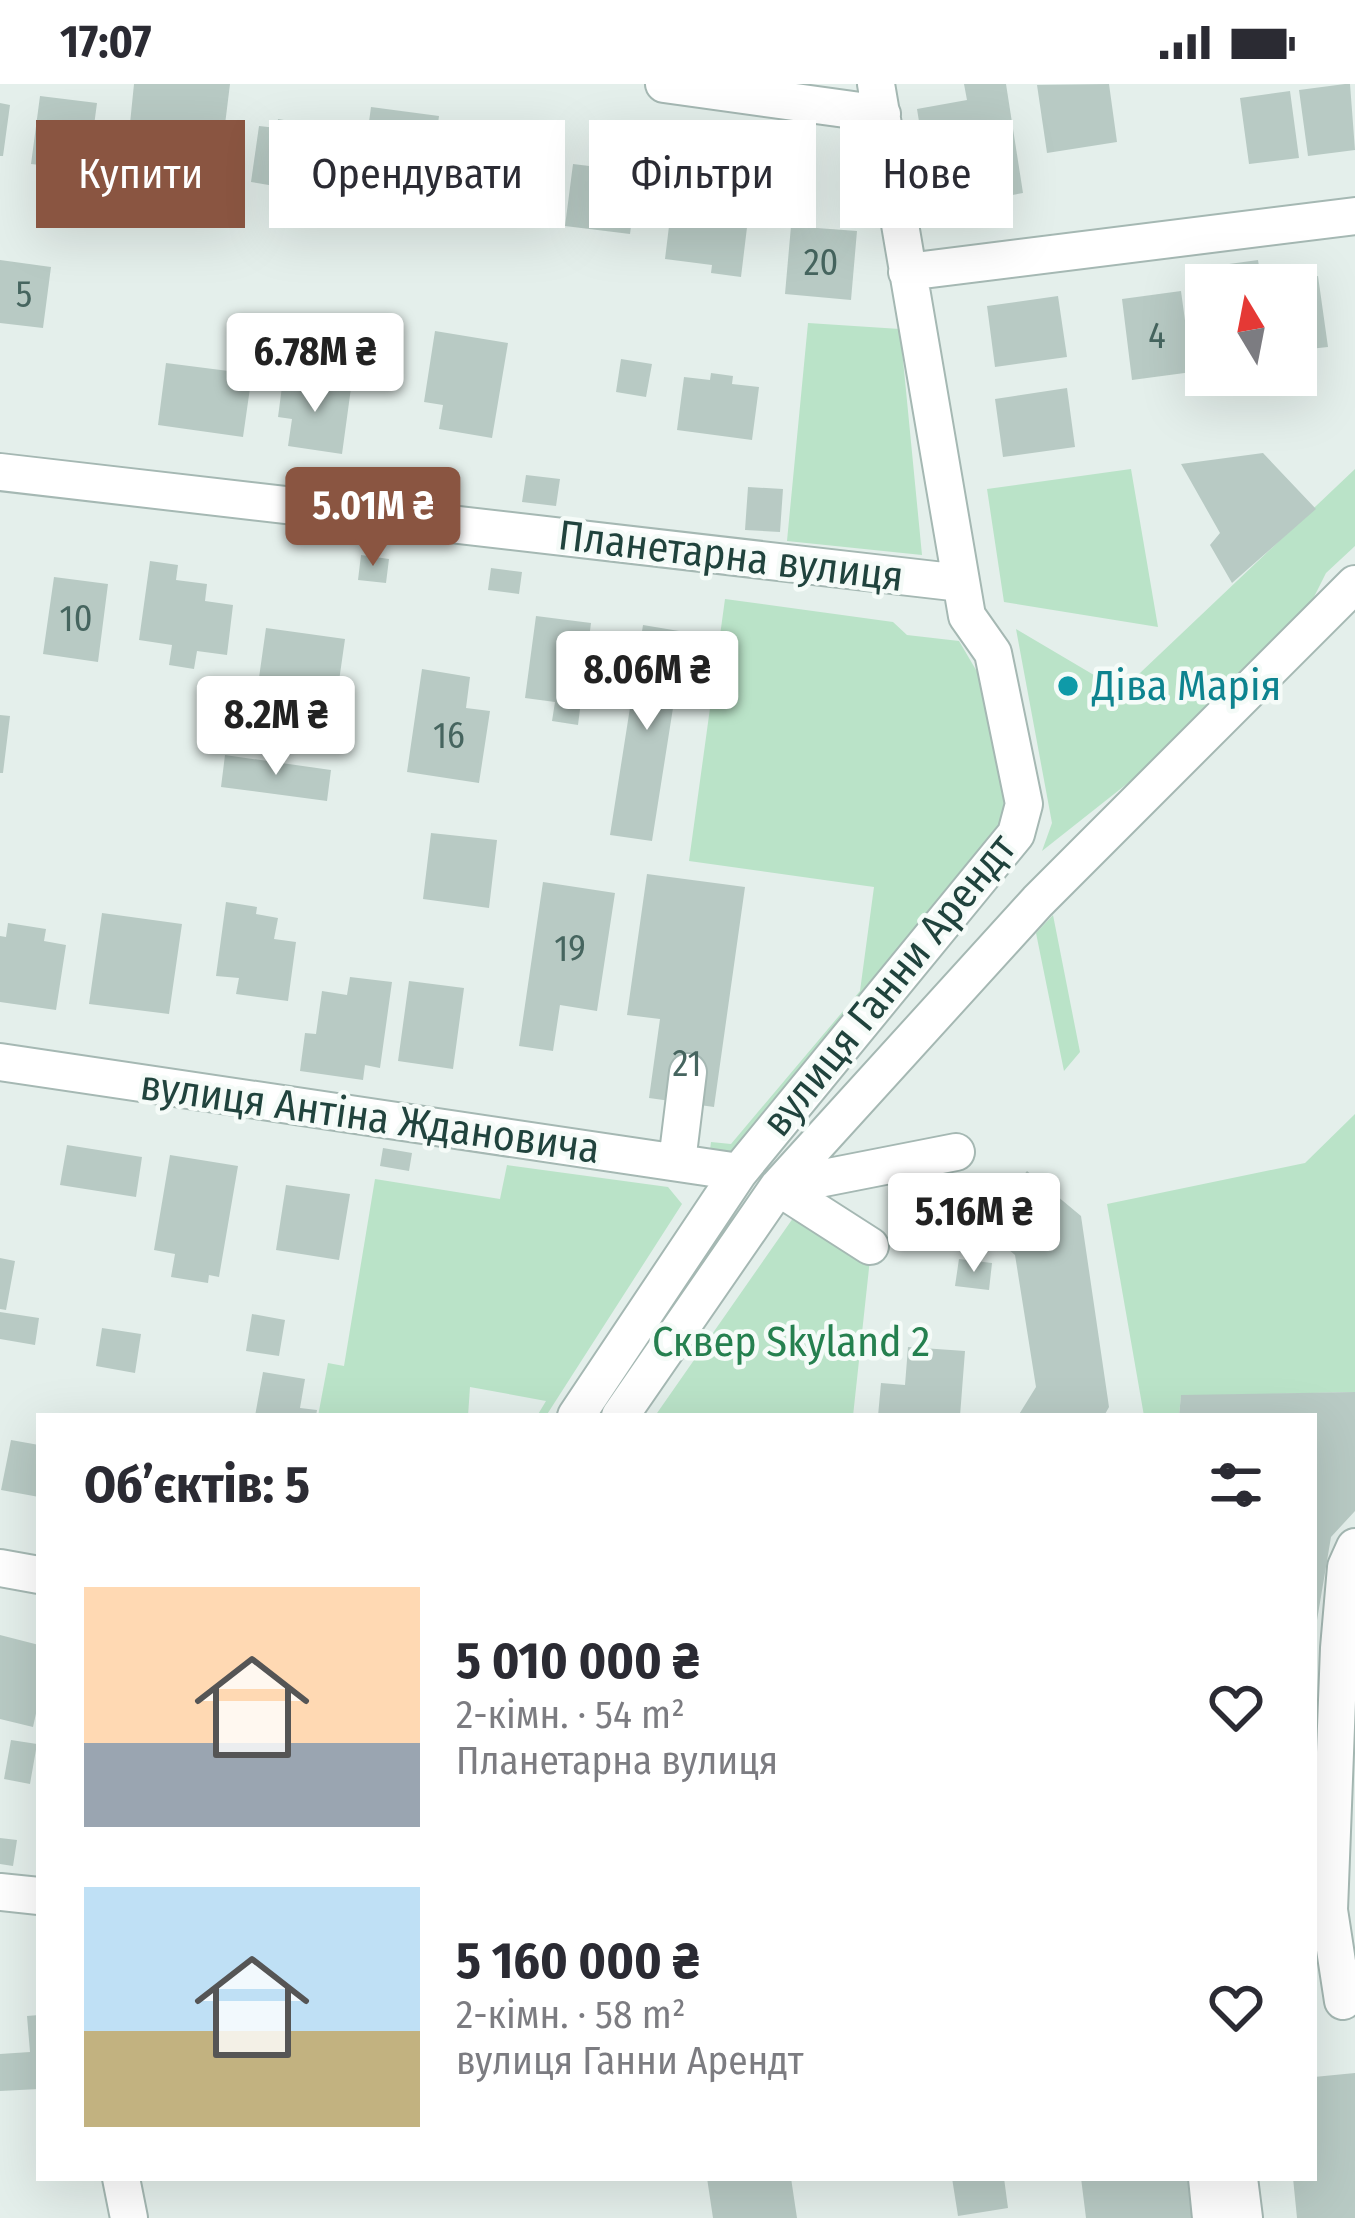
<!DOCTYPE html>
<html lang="uk">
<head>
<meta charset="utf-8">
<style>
	:root { --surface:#fff; --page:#f2f2f3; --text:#2b2b33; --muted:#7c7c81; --accent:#8a5541 }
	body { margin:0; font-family:"Fira Sans Condensed",sans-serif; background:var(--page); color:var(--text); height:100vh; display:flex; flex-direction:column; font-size:45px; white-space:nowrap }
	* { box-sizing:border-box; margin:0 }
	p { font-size:39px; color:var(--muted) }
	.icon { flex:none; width:66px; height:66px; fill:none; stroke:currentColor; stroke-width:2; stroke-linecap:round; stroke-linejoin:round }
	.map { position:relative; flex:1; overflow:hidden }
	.details { position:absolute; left:36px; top:1329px; width:1281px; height:768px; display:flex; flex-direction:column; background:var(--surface); border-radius:0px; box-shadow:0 12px 48px #0002 }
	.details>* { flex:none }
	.hud { position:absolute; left:36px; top:36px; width:1284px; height:108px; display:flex; gap:24px }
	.needle { width:78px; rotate:350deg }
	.buttons { position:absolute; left:1185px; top:180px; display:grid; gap:24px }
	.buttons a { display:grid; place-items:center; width:132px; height:132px; border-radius:0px; background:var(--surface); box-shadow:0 12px 48px #0002; font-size:60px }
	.price { position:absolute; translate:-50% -102px; padding:0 27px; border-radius:12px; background:#fff; color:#222; font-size:39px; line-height:78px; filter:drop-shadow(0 3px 6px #0008) }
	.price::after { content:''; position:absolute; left:50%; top:72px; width:36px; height:27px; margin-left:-18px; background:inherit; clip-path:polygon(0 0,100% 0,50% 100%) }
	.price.on { background:var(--accent); color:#fff }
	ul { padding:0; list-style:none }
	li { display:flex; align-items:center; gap:36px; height:300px; padding:0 48px }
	li span { display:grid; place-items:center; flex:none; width:336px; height:240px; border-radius:0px; color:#555 }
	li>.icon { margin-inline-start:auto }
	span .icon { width:144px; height:144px; fill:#fffc; stroke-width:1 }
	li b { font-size:51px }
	h2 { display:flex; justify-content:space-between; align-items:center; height:144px; padding:0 48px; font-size:51px }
	.tag { padding:0 42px; border-radius:0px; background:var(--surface); box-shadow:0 12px 48px #0002; font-size:42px; line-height:108px }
	.tag.on { background:var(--accent); color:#fff }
	.status { display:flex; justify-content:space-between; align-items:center; height:84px; padding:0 60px; background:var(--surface); direction:ltr }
	.status svg { height:33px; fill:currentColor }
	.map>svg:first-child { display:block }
	.green { fill:#bae3c8 }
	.building { fill:#b8cac4 }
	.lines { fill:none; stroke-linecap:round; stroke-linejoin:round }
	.minor-casing { stroke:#a5b8b3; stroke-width:40 }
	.minor { stroke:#fff; stroke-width:36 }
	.culture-dot { fill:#0f9aa8; stroke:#f5fbf8; stroke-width:4.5 }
	.labels { text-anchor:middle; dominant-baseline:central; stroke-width:9; stroke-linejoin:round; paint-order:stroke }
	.number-label { font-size:36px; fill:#46655f }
	.street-label { font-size:42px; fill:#20433d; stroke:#f5fbf8 }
	.culture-label { font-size:42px; fill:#0d838f; stroke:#f5fbf8; text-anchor:start }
	.park-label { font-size:42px; fill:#25804f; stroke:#f5fbf8 }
</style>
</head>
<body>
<div class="status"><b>17:07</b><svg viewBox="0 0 49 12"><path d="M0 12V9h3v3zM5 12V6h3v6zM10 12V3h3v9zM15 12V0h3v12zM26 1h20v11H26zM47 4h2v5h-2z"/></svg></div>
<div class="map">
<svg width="1355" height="2134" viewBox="0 0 1355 2134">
	<rect width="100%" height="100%" fill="#e4efeb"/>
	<path class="green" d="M808 239 900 245 922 471 787 457Z
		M1131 385 1158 543 1004 518 987 405Z
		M1355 385V462L1326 489 1302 537 1171 665 1042 767 1052 739 1016 545 1121 607Z
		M725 515 893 538 907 551 959 557 979 591 1010 729 738 1079 709 1074 711 1058 731 1060 860 907 874 803 689 777Z
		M1053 831 1080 968 1064 987 1036 849Z
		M1355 1030V1308L1181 1312 1179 1332H1144L1107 1120 1305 1079Z
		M507 1081 668 1103 682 1120 546 1332H537L546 1317 470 1303 468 1332H318L328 1279 344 1282 375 1095 500 1115Z
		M798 1127 870 1175 853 1332H655Z"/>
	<path class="building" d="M134 0H230L221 73 188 68 187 86 126 79Z
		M964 0H1006L1023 109 973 118 970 100 930 106 917 25 967 16Z
		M1109 0 1117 58 1047 69 1037 1Z
		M1345 0H1350L1355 66 1308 72 1299 6Z
		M1290 7 1299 74 1249 80 1240 14Z
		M40 12 97 19 86 102 56 98 58 83 31 80Z
		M0 19 10 21 3 72H0Z
		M371 23 439 32 426 129 358 119Z
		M278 35 307 40 306 51 329 54 322 93 307 91 304 107 251 98 259 42 277 44Z
		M492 60 531 64 524 142 489 139 492 113 478 111 480 92 489 93Z
		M573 80 638 88 630 150 565 142Z
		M676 85 753 94 741 193 711 189 712 181 665 175Z
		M791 142 857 147 851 216 785 210Z
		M0 176 51 183 43 244 0 239Z
		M1258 176 1262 201H1232L1229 180Z
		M1318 192 1328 263 1300 266 1304 292 1296 293V201L1271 198Z
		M1181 207 1192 288 1132 296 1122 215Z
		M1058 212 1067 273 995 283 987 222Z
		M435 247 508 259 492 354 439 345 443 321 424 318Z
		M621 275 652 280 646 313 616 308Z
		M166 279 252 290 243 353 158 341Z
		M711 289 733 292 732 300 759 303 752 356 677 346 684 293 710 296Z
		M1245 291H1293V294L1246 301Z
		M283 295 351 304 342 370 288 362 292 335 278 333Z
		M1067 304 1075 363 1003 373 995 315Z
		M1263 369 1316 425 1232 499 1210 461 1220 449 1181 380Z
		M526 391 560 395 556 422 522 418Z
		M748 403 783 405 780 448 745 446Z
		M361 471 389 475 386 499 358 496Z
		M150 477 178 481 176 496 207 500 205 517 233 521 227 571 197 567 194 585 169 581 172 561 139 556Z
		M491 484 522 488 519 510 488 506Z
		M54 493 108 500 98 578 43 570Z
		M536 532 591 539 578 641 552 637 555 618 525 614Z
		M643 541 685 548 652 757 610 751Z
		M266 544 345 555 335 625 256 615Z
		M422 585 470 593 466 624 490 627 479 699 407 688Z
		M0 631 10 632 3 689H0Z
		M225 671 331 686 327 717 221 703Z
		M431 749 497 756 489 824 423 815Z
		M647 790 745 803 714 1023 649 1014 660 935 627 931Z
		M543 798 615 809 597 927 560 921 553 967 519 962Z
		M226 818 257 823 256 830 278 834 274 855 296 858 288 917 236 910 239 894 216 892Z
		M102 829 182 840 169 930 89 920Z
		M8 839 46 845 44 857 66 861 56 926 0 918V852L6 853Z
		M350 893 392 898 380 984 365 981 363 996 300 987 305 949 316 950 322 907 347 911Z
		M409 897 464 904 453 985 398 977Z
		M67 1061 142 1073 136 1113 60 1101Z
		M383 1064 412 1069 409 1087 380 1082Z
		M170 1071 238 1082 219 1193 209 1191 208 1199 171 1193 175 1170 154 1166Z
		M1027 1087 1081 1132 1109 1323 1104 1332H1018L1036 1303 1015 1171 981 1142Z
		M286 1101 350 1110 339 1176 276 1166Z
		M0 1174 15 1177 6 1226 0 1225Z
		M959 1175 992 1179 989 1206 955 1202Z
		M0 1228 39 1234 35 1261 0 1255Z
		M252 1230 285 1236 279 1272 246 1267Z
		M102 1244 141 1250 135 1289 96 1282Z
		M908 1263 965 1267 960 1332H878L881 1299 905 1301Z
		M263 1288 305 1295 300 1324 317 1326 316 1332H255Z
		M1355 1308V1427L1331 1453 1314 1554V1332H1179L1181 1311Z
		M11 1356 39 1361V1413L1 1406Z
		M0 1551 39 1561V1616L33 1643 0 1635Z
		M11 1656 37 1660 30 1700 4 1695Z
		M0 1754 17 1756 13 1782 0 1780Z
		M39 1931V2005L0 2007V1970L30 1968 27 1932Z
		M1355 1989V2134H1297L1293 2094H1314V1993Z
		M707 2094H791L797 2134H713Z
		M952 2094H1004L1008 2124 958 2132Z
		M1081 2094H1189L1194 2134H1086Z"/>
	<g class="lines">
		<g class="minor-casing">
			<path id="minor" d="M664 0 882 30
				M907 188 1355 132
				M0 388 961 499
				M0 978 739 1088
				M677 1078 688 988
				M778 1103 956 1068
				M778 1103 870 1162
				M576 1332 739 1088 1016 750 1024 720 993 569 967 532 876 0
				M620 1332 778 1103 1038 817 1355 500
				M0 1484 39 1491
				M0 1808 39 1812
				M1343 1917 1329 1826 1339 1564 1346 1483 1355 1463
				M121 2094 129 2134
				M1207 2094 1211 2134
				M1239 2094 1244 2134"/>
		</g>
		<use href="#minor" class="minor"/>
	</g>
	<circle class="culture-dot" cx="1068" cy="602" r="12"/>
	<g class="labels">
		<g class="number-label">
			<text x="821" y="179">20</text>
			<text x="24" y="211">5</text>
			<text x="1157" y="252">4</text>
			<text x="76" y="535">10</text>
			<text x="449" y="652">16</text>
			<text x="570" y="865">19</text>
			<text x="687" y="980">21</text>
		</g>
		<g class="street-label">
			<text transform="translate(731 472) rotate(7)">Планетарна вулиця</text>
			<text transform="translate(889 901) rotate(-51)">вулиця Ганни Арендт</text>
			<text transform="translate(370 1033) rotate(8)">вулиця Антіна Ждановича</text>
		</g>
		<g class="culture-label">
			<text x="1092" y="602">Діва Марія</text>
		</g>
		<g class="park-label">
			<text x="791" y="1258">Сквер Skyland 2</text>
		</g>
	</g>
</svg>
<div class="buttons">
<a><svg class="needle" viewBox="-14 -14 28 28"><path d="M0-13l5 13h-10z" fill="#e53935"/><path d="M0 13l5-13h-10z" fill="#7c7c81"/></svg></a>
</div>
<b class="price" style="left:315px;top:331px">6.78M ₴</b>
<b class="price on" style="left:373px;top:485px">5.01M ₴</b>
<b class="price" style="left:647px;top:649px">8.06M ₴</b>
<b class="price" style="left:276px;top:694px">8.2M ₴</b>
<b class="price" style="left:974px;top:1191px">5.16M ₴</b>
<div class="hud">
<a class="tag on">Купити</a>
<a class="tag">Орендувати</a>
<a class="tag">Фільтри</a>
<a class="tag">Нове</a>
</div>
<section class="details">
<h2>Об’єктів: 5<svg class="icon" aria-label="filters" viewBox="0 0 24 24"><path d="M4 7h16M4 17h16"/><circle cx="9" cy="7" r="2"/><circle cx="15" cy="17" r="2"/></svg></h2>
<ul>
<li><span style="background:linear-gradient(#ffd9b3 65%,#9aa5b1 0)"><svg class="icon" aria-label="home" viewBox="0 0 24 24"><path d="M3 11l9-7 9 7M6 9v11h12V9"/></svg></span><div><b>5 010 000 ₴</b><p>2-кімн. · 54 m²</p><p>Планетарна вулиця</p></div><svg class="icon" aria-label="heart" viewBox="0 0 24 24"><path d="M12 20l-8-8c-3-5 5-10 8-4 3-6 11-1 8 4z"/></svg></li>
<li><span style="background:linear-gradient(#bfe0f5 60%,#c2b280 0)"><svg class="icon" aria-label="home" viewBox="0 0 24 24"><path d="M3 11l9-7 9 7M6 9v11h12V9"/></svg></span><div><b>5 160 000 ₴</b><p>2-кімн. · 58 m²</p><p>вулиця Ганни Арендт</p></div><svg class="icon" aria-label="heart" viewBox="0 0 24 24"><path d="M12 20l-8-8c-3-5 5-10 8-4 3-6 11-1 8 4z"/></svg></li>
</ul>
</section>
</div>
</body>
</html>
